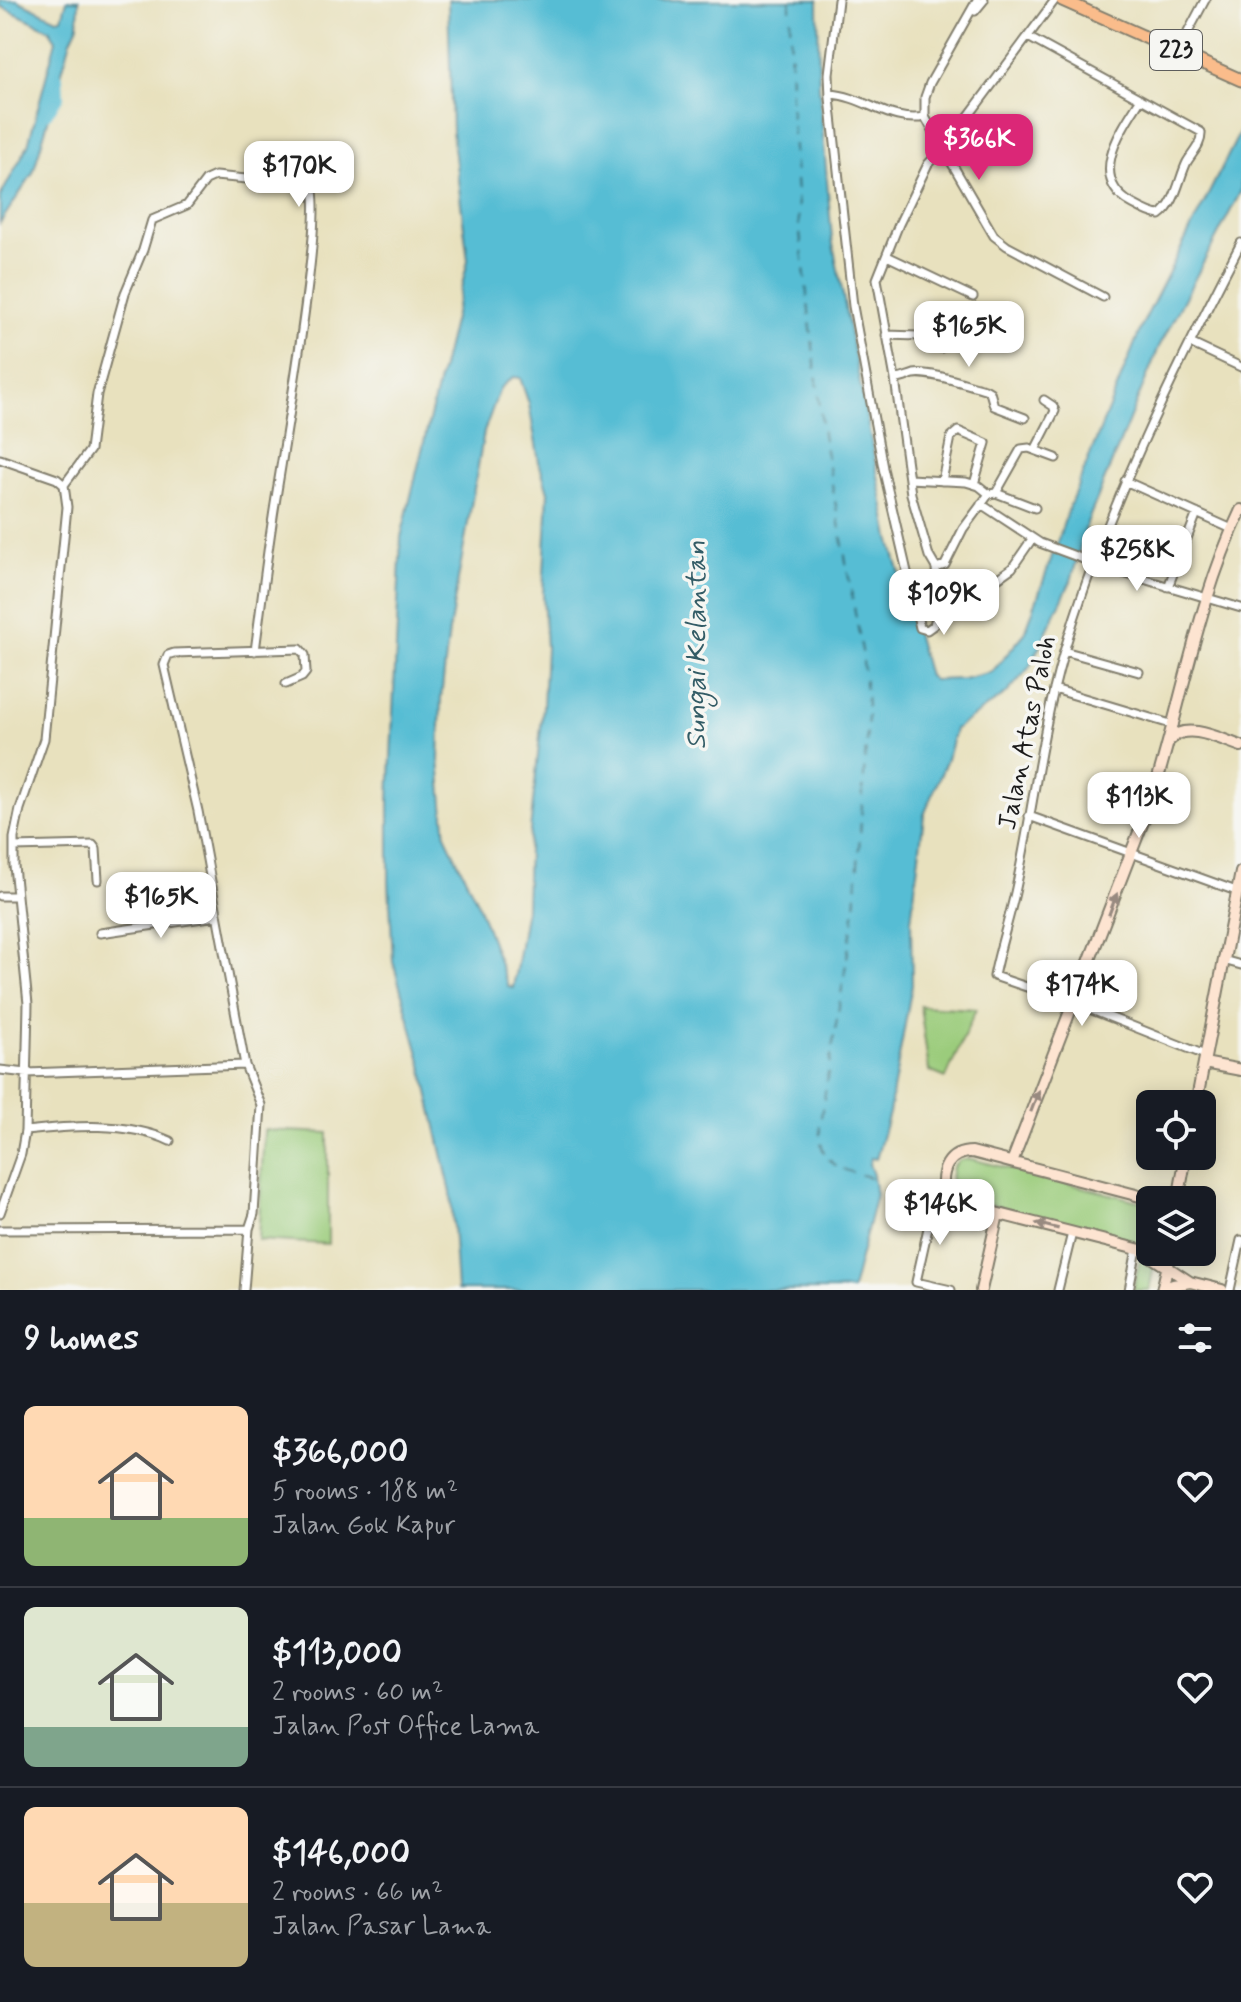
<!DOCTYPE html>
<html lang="en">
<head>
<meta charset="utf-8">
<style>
	:root { --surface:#171b24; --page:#242831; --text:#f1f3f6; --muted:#9ea1a6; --line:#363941; --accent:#db2777 }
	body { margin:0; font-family:Mynerve,sans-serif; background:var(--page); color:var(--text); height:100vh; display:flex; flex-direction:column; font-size:30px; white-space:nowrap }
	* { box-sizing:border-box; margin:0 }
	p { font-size:26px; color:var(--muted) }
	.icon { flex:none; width:44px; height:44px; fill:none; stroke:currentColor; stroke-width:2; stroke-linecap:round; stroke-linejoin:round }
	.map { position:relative; height:1290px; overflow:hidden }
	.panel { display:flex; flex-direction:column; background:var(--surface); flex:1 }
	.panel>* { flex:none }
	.fabs { position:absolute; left:1136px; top:1090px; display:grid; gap:16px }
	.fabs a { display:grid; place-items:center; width:80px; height:80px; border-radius:12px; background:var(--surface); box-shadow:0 4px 20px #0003; font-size:40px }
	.price { position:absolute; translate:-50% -68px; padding:0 18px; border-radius:16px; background:#fff; color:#222; font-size:26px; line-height:52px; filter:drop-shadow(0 2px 4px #0008) }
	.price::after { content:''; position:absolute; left:50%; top:48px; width:24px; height:18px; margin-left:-12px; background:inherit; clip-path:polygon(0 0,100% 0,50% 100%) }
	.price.active { background:var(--accent); color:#fff }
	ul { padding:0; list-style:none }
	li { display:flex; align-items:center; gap:24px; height:200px; padding:0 24px }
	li+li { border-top:2px solid var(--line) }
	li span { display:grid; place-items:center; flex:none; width:224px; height:160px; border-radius:12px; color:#555 }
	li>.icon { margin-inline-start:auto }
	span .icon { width:96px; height:96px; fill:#fffc; stroke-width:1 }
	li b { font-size:34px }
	h2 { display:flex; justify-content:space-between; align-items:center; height:96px; padding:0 24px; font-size:34px }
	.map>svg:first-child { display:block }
	.green { fill:#9bcc7b; stroke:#5c744c; stroke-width:2 }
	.water { fill:#56bdd4; stroke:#396c78; stroke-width:2; fill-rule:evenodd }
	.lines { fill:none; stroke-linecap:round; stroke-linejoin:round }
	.river { stroke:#56bdd4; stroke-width:12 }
	.ferry { stroke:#335c66; stroke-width:2; stroke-dasharray:10 8; stroke-linecap:butt }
	.street-casing { stroke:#827e6d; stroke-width:11 }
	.secondary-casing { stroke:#827e6d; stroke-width:14 }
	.primary-casing { stroke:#827e6d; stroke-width:15 }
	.street { stroke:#fff; stroke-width:7 }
	.secondary { stroke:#fde4d1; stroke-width:10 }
	.primary { stroke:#fabc8b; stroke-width:11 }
	.oneway { fill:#988a80 }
	.labels { text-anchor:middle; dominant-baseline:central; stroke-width:7; stroke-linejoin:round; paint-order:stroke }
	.shield { fill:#f6f6f2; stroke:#5d5d5c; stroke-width:2 }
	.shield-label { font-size:24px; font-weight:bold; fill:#1c1c1c }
	.street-label { font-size:26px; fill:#1c1c1c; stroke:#f6f6f2 }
	.water-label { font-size:28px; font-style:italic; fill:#335c66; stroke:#f6f6f2 }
</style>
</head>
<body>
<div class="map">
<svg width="1241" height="1290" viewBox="0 0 1241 1290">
	<rect width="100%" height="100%" fill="#f6f6f2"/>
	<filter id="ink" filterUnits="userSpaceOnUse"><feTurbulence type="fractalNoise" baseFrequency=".0125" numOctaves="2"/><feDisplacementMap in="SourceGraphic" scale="16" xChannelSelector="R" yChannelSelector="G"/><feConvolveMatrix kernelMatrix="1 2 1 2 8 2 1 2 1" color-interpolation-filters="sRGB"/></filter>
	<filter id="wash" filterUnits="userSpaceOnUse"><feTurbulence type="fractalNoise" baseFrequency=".006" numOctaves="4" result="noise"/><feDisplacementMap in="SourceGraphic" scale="32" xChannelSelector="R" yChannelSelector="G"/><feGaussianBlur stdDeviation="1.8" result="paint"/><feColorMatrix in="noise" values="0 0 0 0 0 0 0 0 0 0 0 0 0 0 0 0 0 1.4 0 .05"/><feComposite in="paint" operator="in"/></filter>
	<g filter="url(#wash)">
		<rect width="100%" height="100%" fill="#e8e1be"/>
		<path class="green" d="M920 1006 976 1009 946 1078 929 1071Z
			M264 1130 328 1133V1244L258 1240Z
			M971 1159 1150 1204V1243L1134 1244 956 1195 950 1185 953 1167 959 1160Z
			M1140 1258 1152 1262 1154 1266 1149 1290H1133Z"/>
		<path class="water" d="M0 0H17L57 19 62 18 67 0H79L78 25 71 40 33 173 0 223V197L28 145 56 40 49 29 0 6Z
			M448 0H818L819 86 832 239 890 538 928 676 933 680 963 679 992 672 1025 633 1070 505 1143 323 1241 130V191L1159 347 1087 523 1071 581 1029 668 1006 694 955 729 947 759 924 815 911 921 912 985 889 1113 876 1159 871 1158 869 1164 873 1175 876 1195 852 1290H457L451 1193 421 1061 393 962 389 881V801L401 537 468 260 452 132ZM513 377 520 378 529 404 539 462 548 492 543 594 546 648 543 707 528 850 526 908 513 988 508 986 477 902 446 837 439 760 441 698 449 631 484 432 500 388Z"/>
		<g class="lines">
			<path class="river" d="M46 114 58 96 57 77"/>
			<path class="ferry" d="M790 0 791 104 799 224 823 434 862 651 868 716 855 909 820 1123C818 1165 836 1168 873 1178"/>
		</g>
	</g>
	<g filter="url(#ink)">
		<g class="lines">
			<g class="street-casing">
				<path id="street" d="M838 0 829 74 830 98 853 306 883 468 920 628 927 630 934 625 938 609
					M977 0 930 83 925 97V117L994 236 1007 246 1103 297
					M975 11 984 0
					M1028 37 1201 132C1202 144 1193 152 1187 162 1179 178 1176 204 1160 215 1150 214 1140 208 1131 203 1087 178 1121 130 1140 100
					M1178 51 1205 0
					M830 94C865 96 890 124 925 117
					M887 256 973 297
					M886 335 918 336 941 348
					M1190 343 1241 367
					M895 379C903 379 907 376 914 374 930 371 968 385 985 389L990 392 994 406 1025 418
					M1035 450 1055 411 1053 406 1044 400
					M0 459 57 479 64 485 67 507 44 739 20 809 14 838V866L28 1004 25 1131 21 1154 0 1213
					M909 479 966 482 979 486 989 494 996 493 1035 508
					M942 481 951 437 958 431 986 443 974 484
					M1125 481 1232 529
					M64 485 90 450 97 394 125 293 143 250 152 220 187 205 206 180 215 176 311 185C327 206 279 474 273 517 266 562 261 606 255 651
					M996 493 1021 449 1029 448 1056 458
					M989 494 963 529 945 565 936 568 929 556 911 494 895 379 877 279 899 224 928 164 950 141 1055 0
					M981 504 1040 543 1113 570 1241 608
					M936 568 938 609 955 612 985 579 989 577 995 580 1012 568 1032 539
					M1168 587 1197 513
					M1064 651 1139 672
					M1054 689 1174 725
					M1029 816 1239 892
					M14 847 93 845 96 849 98 880
					M0 896H17
					M100 933 217 916
					M1223 960 1241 965
					M1205 1055 1074 1003 994 976C1000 946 1010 917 1016 888 1033 810 1041 732 1063 655 1105 511 1172 376 1241 243
					M0 1070 27 1073 245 1065
					M25 1131C72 1126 127 1121 170 1141
					M944 1192 932 1210 916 1282 951 1290
					M0 1230 249 1229
					M244 1290 249 1229 254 1214 261 1105 245 1065 198 811 164 665 168 655 174 653 300 649 305 655 306 672 302 677 286 684
					M1058 1290 1072 1233
					M1129 1290 1137 1249
					M1230 1290 1241 1240"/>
			</g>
			<g class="secondary-casing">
				<path id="secondary" d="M1171 739C1187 721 1222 740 1241 746
					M1204 1063 1241 1070
					M1196 1104 1241 872
					M1012 1162 1151 801C1182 704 1197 602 1241 510
					M1178 1200 1186 1156
					M1150 1247 1141 1250 956 1203 944 1192C940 1171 948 1152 972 1152L1155 1200
					M1141 1250 1190 1282 1222 1290
					M981 1290 998 1214
					M1162 1290 1171 1252
					M1163 1290 1173 1285 1190 1282"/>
			</g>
			<g class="primary-casing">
				<path id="primary" d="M1062 0 1241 80"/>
			</g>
			<use href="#street" class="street"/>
			<use href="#secondary" class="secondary"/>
			<use href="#primary" class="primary"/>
		</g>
		<defs><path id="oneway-solid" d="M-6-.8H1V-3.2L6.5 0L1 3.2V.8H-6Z" transform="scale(2)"/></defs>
		<g class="oneway">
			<use href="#oneway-solid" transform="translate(1113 904) rotate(-69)"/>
			<use href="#oneway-solid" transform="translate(1035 1101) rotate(-69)"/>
			<use href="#oneway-solid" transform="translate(1047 1226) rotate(-166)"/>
		</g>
	</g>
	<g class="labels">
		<rect class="shield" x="1150" y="30" width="52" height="40" rx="6"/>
		<g class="shield-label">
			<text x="1176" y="50">223</text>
		</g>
		<g class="street-label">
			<text transform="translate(1028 733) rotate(-78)">Jalan Atas Paloh</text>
		</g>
		<g class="water-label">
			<text transform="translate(697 645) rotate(-90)">Sungai Kelantan</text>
		</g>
	</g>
</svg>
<div class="fabs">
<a><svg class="icon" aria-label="locate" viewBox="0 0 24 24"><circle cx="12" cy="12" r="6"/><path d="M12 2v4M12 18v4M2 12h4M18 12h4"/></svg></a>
<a><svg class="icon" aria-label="layers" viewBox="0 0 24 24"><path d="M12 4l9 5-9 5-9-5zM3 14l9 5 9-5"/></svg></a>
</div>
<b class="price active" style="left:979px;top:182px">$366K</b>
<b class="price" style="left:299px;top:209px">$170K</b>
<b class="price" style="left:969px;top:369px">$165K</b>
<b class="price" style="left:1137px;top:593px">$258K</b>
<b class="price" style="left:944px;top:637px">$109K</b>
<b class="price" style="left:1139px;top:840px">$113K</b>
<b class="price" style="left:161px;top:940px">$165K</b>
<b class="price" style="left:1082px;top:1028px">$174K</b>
<b class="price" style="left:940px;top:1247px">$146K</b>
</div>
<section class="panel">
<h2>9 homes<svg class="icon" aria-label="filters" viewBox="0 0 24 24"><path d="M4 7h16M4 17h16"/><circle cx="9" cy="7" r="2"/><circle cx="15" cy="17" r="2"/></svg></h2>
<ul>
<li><span style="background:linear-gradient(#ffd9b3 70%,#8fb573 0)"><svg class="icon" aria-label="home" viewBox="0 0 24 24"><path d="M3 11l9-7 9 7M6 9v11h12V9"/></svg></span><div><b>$366,000</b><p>5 rooms · 188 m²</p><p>Jalan Gok Kapur</p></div><svg class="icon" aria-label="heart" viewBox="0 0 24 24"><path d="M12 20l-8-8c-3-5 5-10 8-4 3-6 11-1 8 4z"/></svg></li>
<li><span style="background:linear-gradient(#dfe7d0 75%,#7fa58c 0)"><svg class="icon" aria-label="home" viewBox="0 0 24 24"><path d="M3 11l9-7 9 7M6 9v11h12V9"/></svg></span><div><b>$113,000</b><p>2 rooms · 60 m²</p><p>Jalan Post Office Lama</p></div><svg class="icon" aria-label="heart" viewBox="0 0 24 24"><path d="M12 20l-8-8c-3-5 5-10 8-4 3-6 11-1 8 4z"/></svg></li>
<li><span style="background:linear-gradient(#ffd9b3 60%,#c2b280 0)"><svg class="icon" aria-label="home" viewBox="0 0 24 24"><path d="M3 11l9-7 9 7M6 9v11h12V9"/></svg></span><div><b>$146,000</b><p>2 rooms · 66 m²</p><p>Jalan Pasar Lama</p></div><svg class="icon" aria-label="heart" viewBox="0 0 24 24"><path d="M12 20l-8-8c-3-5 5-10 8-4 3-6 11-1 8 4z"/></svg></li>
</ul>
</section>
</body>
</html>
